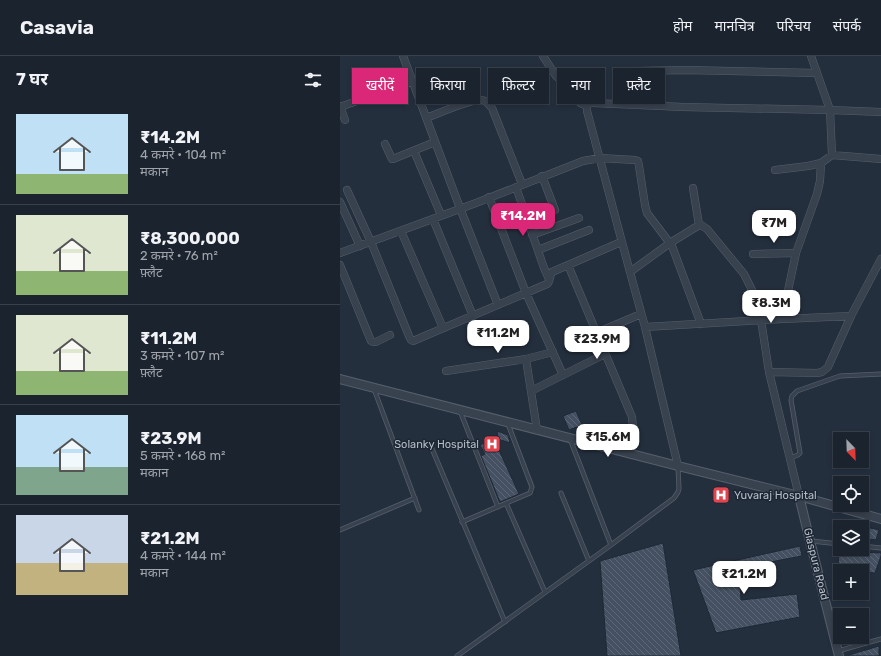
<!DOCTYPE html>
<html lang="hi">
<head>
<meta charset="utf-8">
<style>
	:root { --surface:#1b232e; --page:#242b36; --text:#f1f3f6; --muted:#a0a4aa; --line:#39404a; --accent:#db2777 }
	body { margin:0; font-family:Rubik,"Noto Sans Devanagari",sans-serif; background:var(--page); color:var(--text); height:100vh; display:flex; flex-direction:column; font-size:15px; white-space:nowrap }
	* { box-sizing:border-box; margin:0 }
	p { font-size:13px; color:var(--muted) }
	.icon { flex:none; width:22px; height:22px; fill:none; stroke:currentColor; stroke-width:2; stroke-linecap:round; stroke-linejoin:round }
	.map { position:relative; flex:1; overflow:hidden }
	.sheet { display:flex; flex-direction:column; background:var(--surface); width:340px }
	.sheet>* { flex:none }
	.top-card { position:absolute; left:12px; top:12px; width:380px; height:36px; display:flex; gap:8px }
	.needle { width:26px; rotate:157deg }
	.buttons { position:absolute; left:493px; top:376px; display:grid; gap:8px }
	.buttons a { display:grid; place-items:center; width:36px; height:36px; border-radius:0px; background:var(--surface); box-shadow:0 2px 6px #0003,0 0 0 1px var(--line); font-size:20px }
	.price { position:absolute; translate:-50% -34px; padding:0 9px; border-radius:8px; background:#fff; color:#222; font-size:13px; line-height:26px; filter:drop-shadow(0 1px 2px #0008) }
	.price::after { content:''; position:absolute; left:50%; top:24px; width:12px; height:9px; margin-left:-6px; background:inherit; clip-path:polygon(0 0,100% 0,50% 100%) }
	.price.selected { background:var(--accent); color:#fff }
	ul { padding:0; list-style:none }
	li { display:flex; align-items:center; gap:12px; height:100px; padding:0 16px }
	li+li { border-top:1px solid var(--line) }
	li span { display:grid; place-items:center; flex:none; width:112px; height:80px; border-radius:0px; color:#555 }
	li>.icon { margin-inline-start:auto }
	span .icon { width:48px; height:48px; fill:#fffc; stroke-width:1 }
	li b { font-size:17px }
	h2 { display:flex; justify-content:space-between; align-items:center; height:48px; padding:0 16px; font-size:17px }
	.chip { padding:0 14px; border-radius:0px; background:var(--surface); box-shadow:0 2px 6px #0003,0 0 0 1px var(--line); font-size:14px; line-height:36px }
	.chip.selected { background:var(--accent); color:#fff }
	header { display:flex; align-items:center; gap:24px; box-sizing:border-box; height:56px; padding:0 20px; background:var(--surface); border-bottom:1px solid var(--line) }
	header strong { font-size:19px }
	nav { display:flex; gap:22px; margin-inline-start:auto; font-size:14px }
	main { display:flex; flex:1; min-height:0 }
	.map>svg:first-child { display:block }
	.building { fill:url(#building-back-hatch); stroke:#1f2835 }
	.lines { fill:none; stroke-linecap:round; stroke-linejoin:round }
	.service-casing { stroke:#565f6c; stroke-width:5 }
	.minor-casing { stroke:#565f6c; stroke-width:8 }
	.tertiary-casing { stroke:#565f6c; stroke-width:10 }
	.service { stroke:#38414e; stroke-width:3.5 }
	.minor { stroke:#38414e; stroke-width:7 }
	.tertiary { stroke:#38414e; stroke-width:8 }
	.labels { text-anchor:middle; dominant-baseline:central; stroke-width:3; stroke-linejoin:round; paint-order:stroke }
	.poi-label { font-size:11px; fill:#b4bcc9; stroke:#1d2633; text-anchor:end }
	.street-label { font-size:11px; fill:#b4bcc9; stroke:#1d2633 }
</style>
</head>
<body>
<header>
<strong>Casavia</strong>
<nav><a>होम</a><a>मानचित्र</a><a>परिचय</a><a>संपर्क</a></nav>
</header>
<main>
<section class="sheet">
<h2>7 घर<svg class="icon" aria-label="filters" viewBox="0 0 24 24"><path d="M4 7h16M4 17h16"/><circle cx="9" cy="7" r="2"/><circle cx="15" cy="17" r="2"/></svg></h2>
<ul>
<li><span style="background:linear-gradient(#bfe0f5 75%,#8fb573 0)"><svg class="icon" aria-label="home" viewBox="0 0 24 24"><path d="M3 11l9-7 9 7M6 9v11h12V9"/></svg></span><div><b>₹14.2M</b><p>4 कमरे · 104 m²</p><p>मकान</p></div></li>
<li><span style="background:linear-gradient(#dfe7d0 70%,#8fb573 0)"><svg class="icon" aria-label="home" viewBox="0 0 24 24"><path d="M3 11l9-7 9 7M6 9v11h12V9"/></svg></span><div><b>₹8,300,000</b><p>2 कमरे · 76 m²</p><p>फ़्लैट</p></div></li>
<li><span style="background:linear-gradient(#dfe7d0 70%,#8fb573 0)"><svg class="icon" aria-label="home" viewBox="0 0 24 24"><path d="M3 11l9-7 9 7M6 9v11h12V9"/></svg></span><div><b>₹11.2M</b><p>3 कमरे · 107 m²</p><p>फ़्लैट</p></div></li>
<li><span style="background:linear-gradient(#bfe0f5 65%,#7fa58c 0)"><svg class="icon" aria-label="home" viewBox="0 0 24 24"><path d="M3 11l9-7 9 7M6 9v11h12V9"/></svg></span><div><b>₹23.9M</b><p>5 कमरे · 168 m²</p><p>मकान</p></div></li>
<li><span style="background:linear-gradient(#c9d6e8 60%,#c2b280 0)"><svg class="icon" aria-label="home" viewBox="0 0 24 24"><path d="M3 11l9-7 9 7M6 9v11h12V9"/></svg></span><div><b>₹21.2M</b><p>4 कमरे · 144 m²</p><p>मकान</p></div></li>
</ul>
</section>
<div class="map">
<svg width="541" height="600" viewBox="0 0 541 600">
	<defs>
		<pattern id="building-back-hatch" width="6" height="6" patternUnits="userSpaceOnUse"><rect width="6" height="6" fill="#455162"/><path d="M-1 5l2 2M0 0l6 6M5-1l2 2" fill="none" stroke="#5d6877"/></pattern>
	</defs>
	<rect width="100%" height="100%" fill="#242f3e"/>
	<path class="building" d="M236 355 242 369 229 374 223 360Z
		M157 375 168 379 170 387 158 383Z
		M154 383 179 438 160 446 141 400 145 398 140 389Z
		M377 430 385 431 388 448 373 446 372 437 377 436Z
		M495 463 519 469V471H496Z
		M522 470 539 474 536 484 522 482Z
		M323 487 341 600H267L260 505Z
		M460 490 462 500 399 512 401 544 457 538 460 561 376 577 353 514Z
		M498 495 541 497V500L535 517 522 516V515H499Z
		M539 590V600H509V599Z"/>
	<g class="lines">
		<g class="service-casing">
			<path id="service" d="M34 333 79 454
				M120 355 158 451
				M230 383 271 489
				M90 388 165 566
				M450 402 458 399 460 397 451 344 452 340 457 335 494 322 500 320 541 318
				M221 437 249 505
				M166 447 205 536
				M122 466 190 437 192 431 168 368
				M0 474 75 442
				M471 485 500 488
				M522 490 541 492
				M498 595 541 583
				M117 600 271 489 334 442 338 436 339 433 338 411"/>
		</g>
		<g class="minor-casing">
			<path id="minor" d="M63 0 120 152 158 249
				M203 0 216 20 230 32 240 47 247 50
				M471 0 490 54 492 99 541 103
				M290 48 289 22C290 18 291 16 296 15L346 14 477 17
				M0 50 5 64
				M0 51 42 36 72 25
				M86 62C98 58 136 40 145 45 148 47 150 50 152 52L182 128
				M45 88 52 103H53L95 86
				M74 95 101 159
				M435 114 468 110 481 107 492 99
				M202 120 215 154
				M176 131 204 212 209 223
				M353 132 359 169
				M7 134 31 186 69 280 71 284 73 285 207 228C211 225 209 220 212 216L281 186
				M149 141 186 237 223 319
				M0 146 20 190
				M93 163 133 260
				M61 175 103 272
				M192 179 239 162
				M198 194 249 174
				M0 197 136 147 243 105 260 102 295 104 298 105 299 110 305 149 307 157 332 190 361 268
				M413 198 456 197
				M0 209 31 285 33 286H36L50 279
				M228 209 292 361 293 372 291 398
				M290 216 330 187 356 171 361 169 367 173 404 218 415 240 421 264 429 316 459 440
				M442 263 456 197 477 138 480 125 481 107
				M305 271 442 263 511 260
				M256 277 301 258
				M186 303 197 374
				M106 315 186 303 213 296
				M429 316 477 317 482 316 488 311 511 260 541 203
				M191 335 265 298
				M338 410 305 271 290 216 247 55V50L250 47H253L343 51 490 54 541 56"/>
		</g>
		<g class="tertiary-casing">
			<path id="tertiary" d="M0 323 338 410 459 440 541 463
				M459 440 471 489 499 600"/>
		</g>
		<use href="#service" class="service"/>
		<use href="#minor" class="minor"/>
		<use href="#tertiary" class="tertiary"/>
	</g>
	<defs>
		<g id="hospital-square" transform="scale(0.9)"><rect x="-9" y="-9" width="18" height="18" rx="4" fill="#e0444e" stroke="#1d2633"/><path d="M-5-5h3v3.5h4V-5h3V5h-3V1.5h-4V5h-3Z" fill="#fff"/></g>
	</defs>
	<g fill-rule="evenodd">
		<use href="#hospital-square" x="152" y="388"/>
		<use href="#hospital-square" x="381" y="439"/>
	</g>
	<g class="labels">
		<g class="poi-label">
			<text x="139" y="388">Solanky Hospital</text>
			<text x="394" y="439" text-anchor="start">Yuvaraj Hospital</text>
		</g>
		<g class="street-label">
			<text transform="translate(476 508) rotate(76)">Giaspura Road</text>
		</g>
	</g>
</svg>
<div class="buttons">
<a><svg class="needle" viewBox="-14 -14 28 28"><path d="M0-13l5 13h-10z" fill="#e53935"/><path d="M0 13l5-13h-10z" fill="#a0a4aa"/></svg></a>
<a><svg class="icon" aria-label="locate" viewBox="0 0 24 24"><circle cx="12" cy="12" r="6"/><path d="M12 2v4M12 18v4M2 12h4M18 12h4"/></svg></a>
<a><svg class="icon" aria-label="layers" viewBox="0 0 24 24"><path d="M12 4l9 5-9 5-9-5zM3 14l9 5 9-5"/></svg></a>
<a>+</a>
<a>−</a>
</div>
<b class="price selected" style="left:183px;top:181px">₹14.2M</b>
<b class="price" style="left:434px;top:188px">₹7M</b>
<b class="price" style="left:431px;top:268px">₹8.3M</b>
<b class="price" style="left:158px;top:298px">₹11.2M</b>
<b class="price" style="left:257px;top:304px">₹23.9M</b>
<b class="price" style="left:268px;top:402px">₹15.6M</b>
<b class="price" style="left:404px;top:539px">₹21.2M</b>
<div class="top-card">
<a class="chip selected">खरीदें</a>
<a class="chip">किराया</a>
<a class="chip">फ़िल्टर</a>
<a class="chip">नया</a>
<a class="chip">फ़्लैट</a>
</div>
</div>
</main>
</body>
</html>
